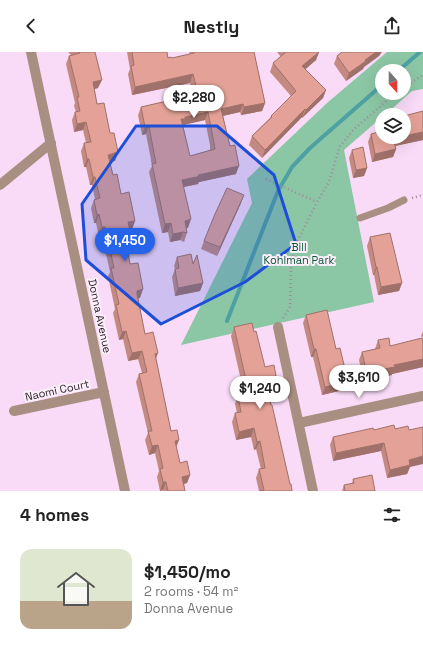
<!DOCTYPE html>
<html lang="en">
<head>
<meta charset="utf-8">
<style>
	:root { --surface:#fff; --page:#f2f2f2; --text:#222; --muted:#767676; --line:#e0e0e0; --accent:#2563eb }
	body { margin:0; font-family:"Space Grotesk",sans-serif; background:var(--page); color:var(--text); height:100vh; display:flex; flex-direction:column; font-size:15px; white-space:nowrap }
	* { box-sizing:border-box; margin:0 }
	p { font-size:13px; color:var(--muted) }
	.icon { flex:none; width:22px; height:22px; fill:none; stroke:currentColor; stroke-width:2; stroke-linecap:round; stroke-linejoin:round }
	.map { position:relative; height:439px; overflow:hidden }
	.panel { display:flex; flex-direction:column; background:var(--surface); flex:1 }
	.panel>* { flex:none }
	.needle { width:26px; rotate:159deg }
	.controls { position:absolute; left:375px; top:12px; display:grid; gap:8px }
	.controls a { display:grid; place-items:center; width:36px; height:36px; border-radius:50%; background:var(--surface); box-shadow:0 4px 16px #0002; font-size:20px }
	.price { position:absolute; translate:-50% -34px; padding:0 9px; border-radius:14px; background:#fff; color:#222; font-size:13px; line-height:26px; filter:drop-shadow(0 1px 2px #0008) }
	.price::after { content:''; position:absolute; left:50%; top:24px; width:12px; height:9px; margin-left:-6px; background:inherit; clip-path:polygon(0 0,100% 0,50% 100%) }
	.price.active { background:var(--accent); color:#fff }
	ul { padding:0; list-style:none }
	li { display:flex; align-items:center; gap:12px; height:100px; padding:0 20px }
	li+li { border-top:1px solid var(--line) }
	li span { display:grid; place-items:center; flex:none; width:112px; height:80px; border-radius:12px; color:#555 }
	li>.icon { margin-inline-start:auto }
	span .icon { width:48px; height:48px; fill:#fffc; stroke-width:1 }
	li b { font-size:17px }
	h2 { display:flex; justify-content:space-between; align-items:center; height:48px; padding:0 20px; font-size:17px }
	header { display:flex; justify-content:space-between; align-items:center; height:52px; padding:0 20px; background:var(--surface); font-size:18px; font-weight:800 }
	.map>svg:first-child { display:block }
	.green { fill:#8cc7a5; fill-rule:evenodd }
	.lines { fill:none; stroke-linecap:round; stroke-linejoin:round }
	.stream { stroke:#4ea1a2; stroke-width:4 }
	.path { stroke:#a08b9f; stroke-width:2.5; stroke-dasharray:1 3; stroke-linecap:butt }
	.lane { stroke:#a98f82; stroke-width:7 }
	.street { stroke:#a98f82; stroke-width:10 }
	.wall { fill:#c48a82; fill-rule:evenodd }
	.shaded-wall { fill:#a0716a }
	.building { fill:#e4a197; stroke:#a0716a; fill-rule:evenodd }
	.marked { fill:#1d4ed8; fill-opacity:0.2; stroke:#1d4ed8; stroke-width:3; stroke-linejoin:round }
	.labels { text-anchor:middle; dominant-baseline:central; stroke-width:4; stroke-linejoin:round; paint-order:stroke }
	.park-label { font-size:11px; fill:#095736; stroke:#fbeffa }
	.street-label { font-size:11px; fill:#2d222c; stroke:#fbeffa }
</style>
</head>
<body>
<header><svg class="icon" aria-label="back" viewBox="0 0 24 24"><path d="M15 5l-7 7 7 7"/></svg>Nestly<svg class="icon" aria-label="share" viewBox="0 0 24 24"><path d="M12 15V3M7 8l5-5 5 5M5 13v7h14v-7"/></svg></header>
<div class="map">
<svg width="423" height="439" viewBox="0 0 423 439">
	<rect width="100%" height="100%" fill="#f9dbf7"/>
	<path class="green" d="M387 0H423V37L412 39 385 63H382V65L344 98 374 250 181 293 252 151 247 127 327 51ZM382 19H404V41H382Z"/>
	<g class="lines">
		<path class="stream" d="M398 19 420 0
			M227 269 278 139 292 115 310 96 382 33"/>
		<path class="path" d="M404 35 423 23
			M266 127 317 150
			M412 146 423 143
			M283 266 290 255 291 215 295 194 317 150 329 130 340 94 354 77 396 41"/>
		<path class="lane" d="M360 166 388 156 404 148"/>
		<path class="street" d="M31 0 125 439
			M0 133 51 91
			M278 275 313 439
			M14 359 104 340
			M299 371 423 344"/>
	</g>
	<path class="wall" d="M68 0H85L98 36 94 37 97 52 110 81 118 100 115 109 110 110 113 123 121 142 135 169 132 177H130L132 188 129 197H127L130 212 140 246H138L145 282 156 307 171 379 176 396 180 411 190 423 187 431 184 432 185 439H163V438L160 439 157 425 159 419 155 401 149 403 145 388 148 381 136 330 139 322 142 321 138 307 128 309 123 287 119 288 113 261 115 257 108 224 110 220 102 183 99 184 96 171H94L91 156 94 148 95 147 92 133H90L86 115H84L81 99 84 91H86L83 78 74 80 72 68 75 60H76L74 54 75 51 66 12 69 4 71 3Z
		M127 0H167L168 6H172L190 2 189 0H254L265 51 262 59 241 63 240 60 223 64 236 122 199 130 198 132 183 135 188 176H186L187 181 184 190 180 188 170 190 168 180 162 181 149 120 152 114 151 109V108L146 82 142 83 138 63 141 55 193 43 190 31 132 43 128 22 130 17ZM205 68 210 93V98L190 104 183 73Z
		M277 0H319L316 8 305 17 326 38 323 46 302 66V65L262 106 249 93 252 84 270 66 271 64 291 44 270 20 273 11 281 5Z
		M342 0H382L381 1 379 4 364 15 363 17 346 29 334 12 337 4Z
		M423 59V88L395 94 396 97 393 105 372 110 368 90 371 82 382 85Z
		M352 98 367 116 364 124 353 126 349 106Z
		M241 151 217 204 201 197 204 189Z
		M370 185 402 231 399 239 378 243 374 223H373L367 194Z
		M177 205 193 212 203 231 200 239 175 244 172 225 175 217 174 214Z
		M306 263 336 297 345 317 350 335 344 337 343 338 322 343 313 305H311L303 271Z
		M234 275 254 280 265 315 276 324 273 332 267 333 271 353 290 432 259 439 256 426 259 417H261L256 397 254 398 251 385 236 388 232 370 235 361H237L235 352 241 333H242L231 284Z
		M423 279V286L421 284Z
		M378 288 390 294 423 291V315L392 322V323L375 327V323L363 326 359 308 362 300 375 297Z
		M395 377 410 415 407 422 387 426 381 399 333 409 330 393 333 385 374 378Z
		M353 427 375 439H342L344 433 352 432Z"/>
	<path class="shaded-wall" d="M319 0 316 8 299 23 302 14Z
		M376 0H382L381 1 379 4 364 15 363 17 346 29 349 21 365 8Z
		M193 22 190 31 132 43 135 35Z
		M102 28 98 36 90 38 93 30Z
		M326 38 323 46 302 66 306 58Z
		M265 51 262 59 241 63 244 55Z
		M243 52 240 60 218 65 221 57Z
		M305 57 302 65 262 106 265 98Z
		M208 60 205 68 183 73 181 67 185 65Z
		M86 70 83 78 74 80 77 72Z
		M149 74 146 82 142 83 145 75Z
		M423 80V88L390 95 393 87 404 85V84Z
		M396 97 393 105 372 110 375 102Z
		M118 100 115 109 105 111 108 103Z
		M87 107H89L86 115H84Z
		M239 114 236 122 199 130 198 132 179 136 182 128 198 123Z
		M367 116 364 124 353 126 356 118Z
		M93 125H95L92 133H90Z
		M244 143 241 151 217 204 220 195Z
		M99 162 96 171H94L97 163Z
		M191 167 188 176 182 177 185 169Z
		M135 169 132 177 125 178 128 170Z
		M171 171 168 180 162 181 165 172Z
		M102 175H105L102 183 99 184Z
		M183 180 180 188 170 190 173 182Z
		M132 188 129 197 123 198 126 190Z
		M376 215H377L374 223H373Z
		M203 231 200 239 175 244 178 236Z
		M402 231 399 239 378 243 381 235Z
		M143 237 140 246 134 247 137 239Z
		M126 279 123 287 119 288 122 280Z
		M314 297H316L313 305H311Z
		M142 299 138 307 128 309 132 301Z
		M158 301 155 309V302Z
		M423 307V315L392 322V323L375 327 378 318 394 313Z
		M378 315 375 323 363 326 366 318Z
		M276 324 273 332 262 334 265 326Z
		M353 327 350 335 344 337 343 338 322 343 325 335Z
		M254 376 251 385 236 388 239 380Z
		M179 388 176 396 175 389Z
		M260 389 256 397 254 398 257 390Z
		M384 391 381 399 333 409 336 401Z
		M158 393 155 401 149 403 152 394Z
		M423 404V412L410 415 407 422 387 426 390 418 409 408Z
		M190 423 187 431 179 433 182 425Z
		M163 430H166L163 438 160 439Z"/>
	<path class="building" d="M79 0H95L102 28 93 30 97 52 104 51 110 81H114L118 100 108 103 113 123 117 122 121 142 129 140 135 169 128 170 132 188 126 190 130 212 138 211 143 237 137 239V242L145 282 153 280 158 301 155 302 171 379 177 378 179 388 175 389 180 411 187 409 190 423 182 425 185 439H168L166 430H163L160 417 163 416 158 393 152 394 148 379H152L139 322 147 320 142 299 132 301 126 279 122 280 116 253 119 252 111 216H114L105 175H102L99 162 97 163 94 148 100 146 95 125H93L89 107H87L84 91 91 90 86 70 77 72 75 60 80 59 77 45H79L69 4 80 1Z
		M132 0H167L168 6 171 5 172 6 194 1V0H254L265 51 244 55 243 52 221 57 230 94 235 93 239 114 198 123 201 124 182 128 191 167 185 169 187 181 183 180 173 182 171 171 165 172 152 112 156 111 154 101 149 74 145 75 141 55 198 42 193 22 135 35 131 14 134 13ZM208 60 213 86 215 97 190 104 181 67H185V65Z
		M286 0H319L302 14 326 38 306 58 305 57 265 98 252 84 272 65 271 64 296 39 273 11Z
		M342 0H376L365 8 366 9 349 21 337 4Z
		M423 59V80L404 84V64Z
		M382 79V85H401L393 87 396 97 375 102 371 82Z
		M363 95 367 116 356 118 352 98Z
		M227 136 244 143 220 195 204 189 215 162Z
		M390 181 402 231 381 235 377 215H376L370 185Z
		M191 202 193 212 197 203 203 231 178 236 175 217 179 216 177 205Z
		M327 258 336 297 340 296 345 317 350 315 353 327 346 328V330L325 335 316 297H314L306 263Z
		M252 271 254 280 256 279 265 315 274 313 276 324 265 326 271 353H272L290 432H291L292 439H259L264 438 259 417 265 416 260 389 257 390 254 376 239 380 235 361 241 360 238 344 241 333 247 332 234 275Z
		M389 286 390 294 422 286 423 291V307L394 313 395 315 378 318V315L366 318 362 300 380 296 378 288Z
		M394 373 395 377 408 374 409 378 423 375V404L409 408 410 413 390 418 384 391 336 401 333 385 373 376 374 378Z
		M372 423 375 439H345L344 433 354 431 353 427Z"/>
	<path class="marked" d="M136 74H217L274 123 296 192 245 230 161 272 86 208 82 152Z"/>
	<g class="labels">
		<g class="park-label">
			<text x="299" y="195">Bill<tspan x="299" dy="13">Kohlman Park</tspan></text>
		</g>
		<g class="street-label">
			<text transform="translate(100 264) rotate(78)">Donna Avenue</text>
			<text transform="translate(57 338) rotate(-12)">Naomi Court</text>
		</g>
	</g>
</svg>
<div class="controls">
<a><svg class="needle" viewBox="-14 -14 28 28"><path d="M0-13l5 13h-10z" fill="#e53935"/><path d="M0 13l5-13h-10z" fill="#767676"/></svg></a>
<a><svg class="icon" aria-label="layers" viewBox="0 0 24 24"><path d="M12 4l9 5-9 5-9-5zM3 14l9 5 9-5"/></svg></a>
</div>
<b class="price" style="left:194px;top:67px">$2,280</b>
<b class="price active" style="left:125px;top:210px">$1,450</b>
<b class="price" style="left:359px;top:347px">$3,610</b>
<b class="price" style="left:260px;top:358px">$1,240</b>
</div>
<section class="panel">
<h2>4 homes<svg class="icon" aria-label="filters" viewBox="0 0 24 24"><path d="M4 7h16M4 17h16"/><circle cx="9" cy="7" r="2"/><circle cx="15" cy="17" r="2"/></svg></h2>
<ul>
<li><span style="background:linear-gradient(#dfe7d0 65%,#b9a48a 0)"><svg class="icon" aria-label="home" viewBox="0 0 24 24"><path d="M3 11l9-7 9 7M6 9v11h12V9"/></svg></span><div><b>$1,450/mo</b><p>2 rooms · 54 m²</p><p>Donna Avenue</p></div></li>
</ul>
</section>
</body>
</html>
